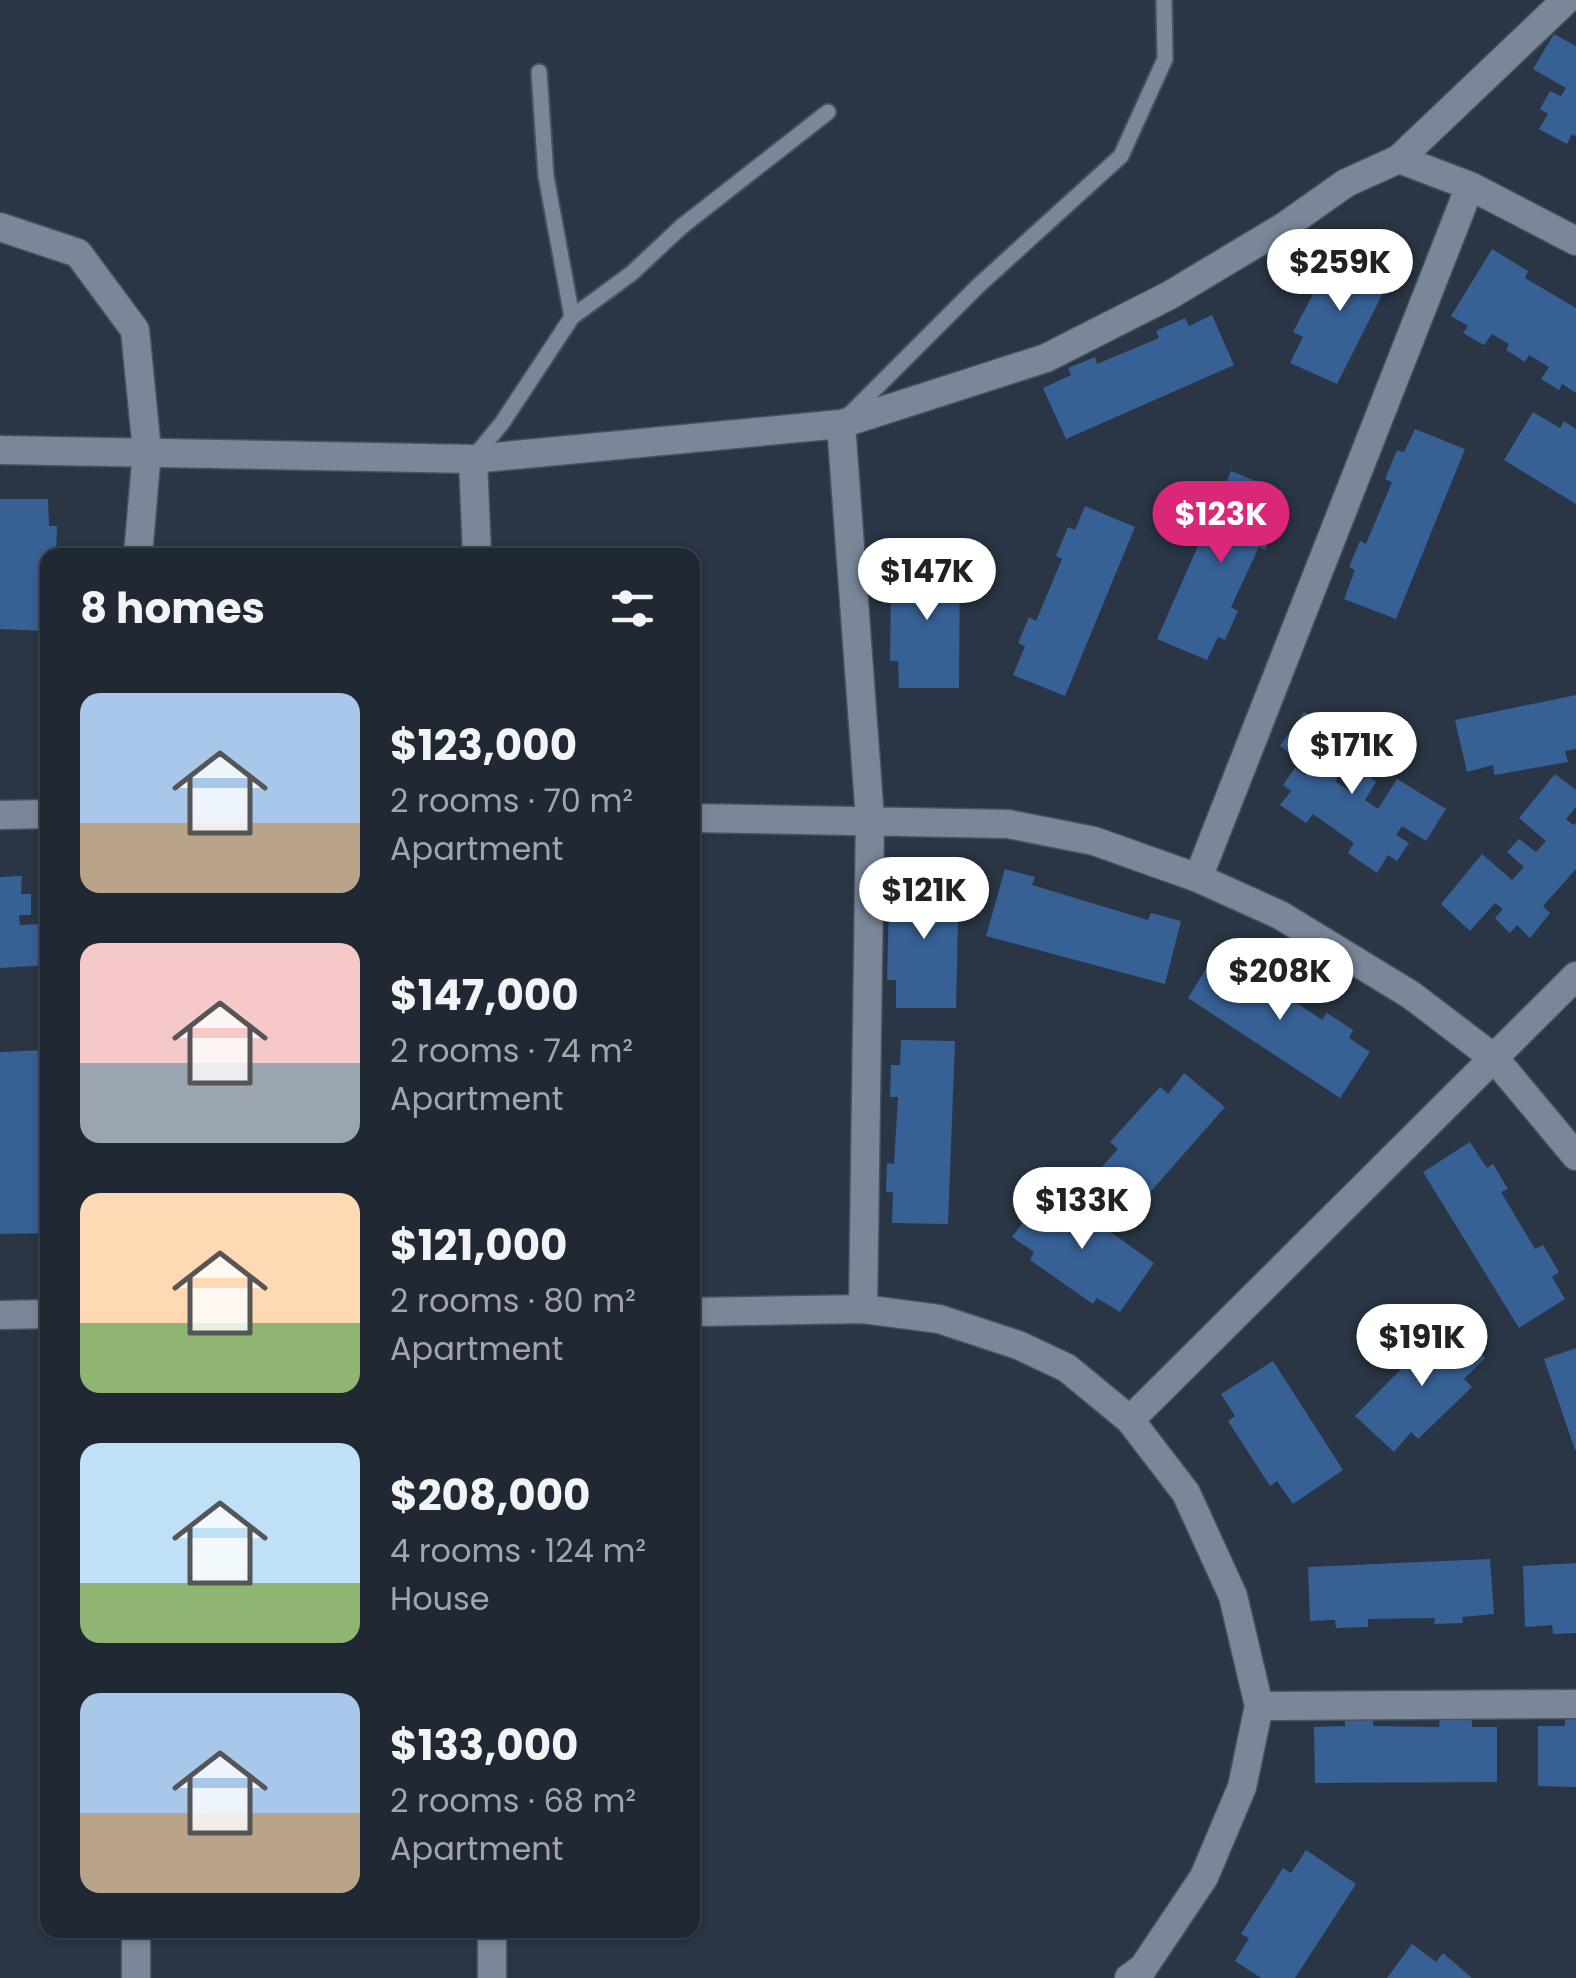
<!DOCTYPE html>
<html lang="en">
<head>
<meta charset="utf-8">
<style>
	:root { --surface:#202834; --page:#2d3440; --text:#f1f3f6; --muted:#a2a6ac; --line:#3d444f; --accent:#db2777 }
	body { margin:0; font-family:Poppins,sans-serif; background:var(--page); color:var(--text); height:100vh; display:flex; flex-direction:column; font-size:38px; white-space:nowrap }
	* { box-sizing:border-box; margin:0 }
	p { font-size:32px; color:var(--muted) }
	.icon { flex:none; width:55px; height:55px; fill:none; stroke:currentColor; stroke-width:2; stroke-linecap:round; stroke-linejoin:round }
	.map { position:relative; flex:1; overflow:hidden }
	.details { position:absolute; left:40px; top:548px; width:660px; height:1390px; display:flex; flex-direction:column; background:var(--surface); border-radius:20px; box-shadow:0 2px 8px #0004,0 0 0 2px var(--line) }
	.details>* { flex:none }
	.price { position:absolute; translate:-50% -85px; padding:0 22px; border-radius:35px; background:#fff; color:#222; font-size:32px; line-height:65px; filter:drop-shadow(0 2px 5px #0008) }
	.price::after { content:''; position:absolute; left:50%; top:60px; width:30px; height:22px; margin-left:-15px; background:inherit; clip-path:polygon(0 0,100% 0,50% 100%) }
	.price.current { background:var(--accent); color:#fff }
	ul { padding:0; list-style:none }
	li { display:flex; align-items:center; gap:30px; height:250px; padding:0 40px }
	li span { display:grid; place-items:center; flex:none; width:280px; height:200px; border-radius:20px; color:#555 }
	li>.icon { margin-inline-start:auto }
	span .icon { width:120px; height:120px; fill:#fffc; stroke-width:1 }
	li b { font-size:42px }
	h2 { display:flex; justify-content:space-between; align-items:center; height:120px; padding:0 40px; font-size:42px }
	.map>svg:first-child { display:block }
	.building { fill:#376095 }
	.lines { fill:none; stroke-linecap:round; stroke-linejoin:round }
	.service-casing { stroke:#48525f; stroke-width:19 }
	.minor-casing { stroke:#48525f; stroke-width:31 }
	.service { stroke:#798799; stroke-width:15 }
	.minor { stroke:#798799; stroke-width:28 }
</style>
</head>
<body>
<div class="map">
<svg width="1576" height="1978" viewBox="0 0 1576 1978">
	<rect width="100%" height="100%" fill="#2a3645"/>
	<path class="building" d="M1554 34 1576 46V136L1572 134 1567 144 1539 129 1548 114 1540 109 1550 91 1561 96 1566 88 1533 69Z
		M1347 246 1395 269 1337 384 1290 363 1303 337 1293 332 1328 266 1337 271Z
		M1492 249 1528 271 1525 278 1576 308V393L1562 384 1559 390 1541 379 1549 367 1529 355 1525 362 1506 350 1509 344 1492 334 1484 345 1463 333 1468 326 1451 316Z
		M1212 315 1234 365 1066 439 1043 388 1071 375 1068 368 1095 357 1097 364 1159 338 1156 331 1185 318 1189 326Z
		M1533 412 1560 428 1564 421 1576 429V504L1504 460Z
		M1415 429 1465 449 1396 619 1344 599 1355 570 1349 567 1360 541 1366 544 1392 482 1385 479 1397 450 1404 452Z
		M1231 471 1283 492 1270 521 1277 524 1265 550 1259 547 1231 607 1238 611 1225 640 1218 637 1207 660 1157 639Z
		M0 499H48L49 526H57L56 555H48L45 631 0 629Z
		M1085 506 1135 527 1065 696 1013 675 1025 646 1018 643 1029 617 1036 621 1062 559 1056 556 1068 527 1075 530Z
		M900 556 960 558 959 688H899L898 661H890L891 583H899Z
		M1576 695V749L1565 751 1568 762 1494 775 1493 765 1467 772 1455 720Z
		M1304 712 1357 747 1335 781 1349 791 1363 771 1376 782 1365 800 1378 809 1397 779 1446 809 1426 841 1402 826 1396 835 1409 843 1397 861 1388 855 1377 873 1348 853 1354 843 1313 814 1306 823 1280 805 1291 791 1283 785 1295 768 1305 775 1310 767 1280 746Z
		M1555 774 1576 790V807L1566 819 1573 825 1576 823V869L1543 906 1550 913 1530 938 1517 925 1510 933 1495 918 1503 909 1495 903 1470 931 1441 904 1482 854 1512 880 1524 867 1507 852 1519 839 1536 852 1546 841 1519 818Z
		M1005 869 1035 877 1032 885 1148 920 1151 913 1181 921 1165 984 986 936Z
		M899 875 959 878 956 1008H896V980H887L889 903 898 902Z
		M22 876 21 894H31V915H19L20 925 48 924V965L0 968V877Z
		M1217 951 1243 967 1247 961 1271 976 1267 983 1322 1020 1327 1013 1353 1030 1349 1038 1370 1052 1340 1098 1188 998Z
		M901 1040 955 1041 948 1224 892 1223 893 1192H886L887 1163 894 1164 898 1097H890L891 1065H900Z
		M48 1050V1233L0 1234V1052Z
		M1184 1073 1225 1107 1139 1205 1098 1171 1118 1149 1110 1142 1160 1087 1168 1094Z
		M1470 1142 1487 1168 1493 1164 1508 1189 1501 1192 1535 1249 1543 1245 1559 1272 1552 1277 1565 1299 1519 1328 1423 1172Z
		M1049 1188 1154 1263 1120 1312 1097 1298 1093 1304 1030 1260 1034 1252 1012 1237Z
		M1446 1323 1485 1358 1464 1379 1472 1387 1418 1439 1411 1432 1394 1452 1355 1416Z
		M1576 1348V1450H1575L1544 1359Z
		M1273 1361 1343 1470 1293 1504 1277 1481 1270 1486 1228 1421 1235 1416 1221 1394Z
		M1490 1559 1494 1614 1462 1617 1463 1623 1434 1624 1435 1618 1368 1619V1627L1336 1628 1335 1620 1310 1621 1308 1567Z
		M1576 1563V1633L1553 1634 1552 1625 1525 1627 1523 1566Z
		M1565 1718H1576V1787L1538 1786V1726H1565Z
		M1345 1719H1373V1726L1439 1727 1440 1719H1472V1727H1497V1782L1315 1783 1314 1727 1345 1726Z
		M1306 1850 1356 1884 1295 1978H1261L1235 1961 1249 1938 1241 1934 1283 1868 1291 1873Z
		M1412 1944 1436 1962 1443 1953 1472 1978H1387Z"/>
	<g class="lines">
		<g class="service-casing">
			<path id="service" d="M539 72 546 176 572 317
				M849 415 978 286 1121 156 1165 59 1164 0
				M473 458 502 423 572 317 632 273 681 227 828 112"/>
		</g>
		<g class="minor-casing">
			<path id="minor" d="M1399 159 1566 0
				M0 227 78 253 135 330 147 451 138 555
				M841 424 870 819 863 1309
				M0 450 473 459 841 424 1046 358 1170 295 1285 226 1346 183 1399 159 1470 186 1576 241
				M473 459 477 555
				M0 815 48 814
				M692 818 1008 824 1094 841 1198 878 1280 915 1411 995 1495 1059 1576 1156
				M1198 878 1470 186
				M692 1312 863 1309 939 1319 1018 1345 1067 1368 1130 1420 1186 1493 1233 1596 1259 1706 1242 1787 1204 1877 1143 1968 1129 1978
				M0 1315 48 1314
				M1130 1420 1576 976
				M1259 1706 1576 1704
				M136 1930V1978
				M492 1930V1978"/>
		</g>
		<use href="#service" class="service"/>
		<use href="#minor" class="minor"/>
	</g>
</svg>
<b class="price" style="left:1340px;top:314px">$259K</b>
<b class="price current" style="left:1221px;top:566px">$123K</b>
<b class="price" style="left:927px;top:623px">$147K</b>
<b class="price" style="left:1352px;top:797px">$171K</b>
<b class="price" style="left:924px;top:942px">$121K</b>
<b class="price" style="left:1280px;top:1023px">$208K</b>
<b class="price" style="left:1082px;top:1252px">$133K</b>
<b class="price" style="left:1422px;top:1389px">$191K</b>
<section class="details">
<h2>8 homes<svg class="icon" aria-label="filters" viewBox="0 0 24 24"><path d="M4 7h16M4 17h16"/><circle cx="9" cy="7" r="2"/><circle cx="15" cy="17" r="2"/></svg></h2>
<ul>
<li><span style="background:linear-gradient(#a9c7e8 65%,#b9a48a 0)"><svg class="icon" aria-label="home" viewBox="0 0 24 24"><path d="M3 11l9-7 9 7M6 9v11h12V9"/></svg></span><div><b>$123,000</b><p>2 rooms · 70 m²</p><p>Apartment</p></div></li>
<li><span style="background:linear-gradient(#f6c9c9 60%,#9aa5b1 0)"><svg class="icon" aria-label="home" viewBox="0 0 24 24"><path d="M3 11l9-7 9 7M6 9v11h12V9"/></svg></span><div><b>$147,000</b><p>2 rooms · 74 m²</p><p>Apartment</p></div></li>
<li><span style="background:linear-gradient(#ffd9b3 65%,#8fb573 0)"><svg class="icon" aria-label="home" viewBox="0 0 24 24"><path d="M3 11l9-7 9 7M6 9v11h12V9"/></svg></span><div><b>$121,000</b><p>2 rooms · 80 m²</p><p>Apartment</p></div></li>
<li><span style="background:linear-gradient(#bfe0f5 70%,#8fb573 0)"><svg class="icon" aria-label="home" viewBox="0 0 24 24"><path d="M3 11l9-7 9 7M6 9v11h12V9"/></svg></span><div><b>$208,000</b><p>4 rooms · 124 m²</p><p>House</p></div></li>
<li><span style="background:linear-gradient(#a9c7e8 60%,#b9a48a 0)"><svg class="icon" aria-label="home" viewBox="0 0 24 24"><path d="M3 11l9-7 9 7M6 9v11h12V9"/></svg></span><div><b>$133,000</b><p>2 rooms · 68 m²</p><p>Apartment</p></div></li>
</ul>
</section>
</div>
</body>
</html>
